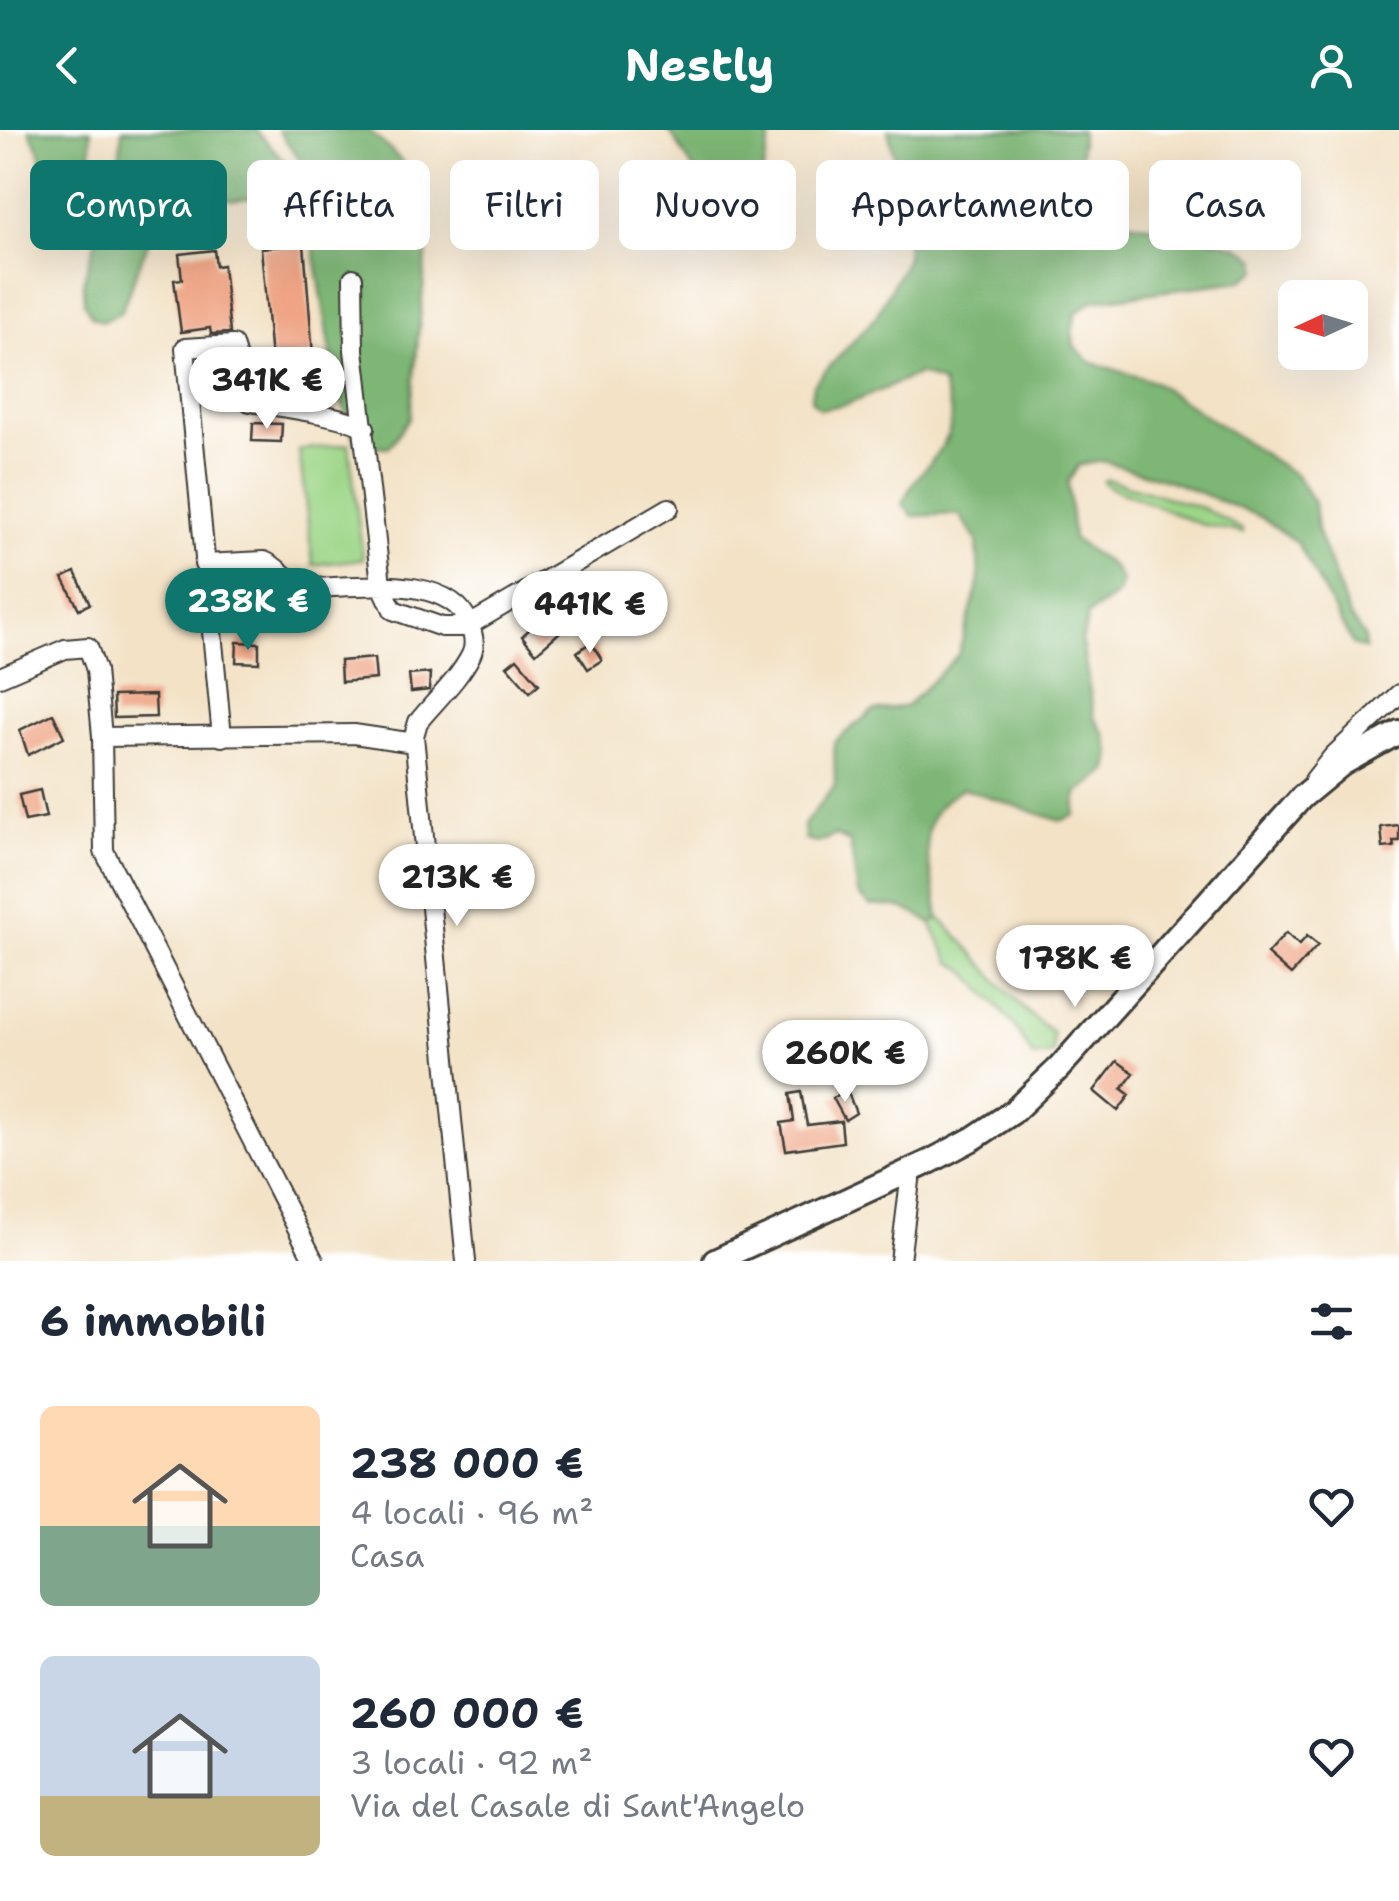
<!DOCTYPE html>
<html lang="it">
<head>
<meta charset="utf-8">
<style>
	:root { --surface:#fff; --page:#f2f2f3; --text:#1f2937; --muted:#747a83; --accent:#0f766e }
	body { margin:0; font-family:"Shantell Sans",sans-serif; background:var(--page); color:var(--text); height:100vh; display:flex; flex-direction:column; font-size:38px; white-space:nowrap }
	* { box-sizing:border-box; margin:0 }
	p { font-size:32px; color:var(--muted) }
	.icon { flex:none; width:55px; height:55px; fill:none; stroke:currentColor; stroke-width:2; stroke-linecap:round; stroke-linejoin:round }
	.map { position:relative; height:1131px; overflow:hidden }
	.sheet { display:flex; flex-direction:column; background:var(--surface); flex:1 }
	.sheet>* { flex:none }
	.top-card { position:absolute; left:30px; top:30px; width:1340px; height:90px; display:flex; gap:20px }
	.needle { width:65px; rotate:266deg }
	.buttons { position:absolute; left:1278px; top:150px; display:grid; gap:20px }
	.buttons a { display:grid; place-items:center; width:90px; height:90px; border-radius:15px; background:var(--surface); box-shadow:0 10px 40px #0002; font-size:50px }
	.price { position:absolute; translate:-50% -85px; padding:0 22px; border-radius:35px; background:#fff; color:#222; font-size:32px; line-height:65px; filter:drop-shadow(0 2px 5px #0008) }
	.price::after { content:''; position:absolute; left:50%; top:60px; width:30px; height:22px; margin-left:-15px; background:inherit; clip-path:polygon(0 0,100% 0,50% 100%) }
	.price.current { background:var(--accent); color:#fff }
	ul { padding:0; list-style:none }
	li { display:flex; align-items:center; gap:30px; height:250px; padding:0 40px }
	li span { display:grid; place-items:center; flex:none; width:280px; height:200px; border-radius:15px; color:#555 }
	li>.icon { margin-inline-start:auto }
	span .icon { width:120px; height:120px; fill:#fffc; stroke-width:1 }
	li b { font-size:42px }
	h2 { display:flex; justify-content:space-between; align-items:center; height:120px; padding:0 40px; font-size:42px }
	.tag { padding:0 35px; border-radius:15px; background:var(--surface); box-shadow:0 10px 40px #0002; font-size:35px; line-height:90px }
	.tag.current { background:var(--accent); color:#fff }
	header { display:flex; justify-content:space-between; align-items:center; height:130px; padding:0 40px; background:var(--accent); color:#fff; font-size:45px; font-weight:700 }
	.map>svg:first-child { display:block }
	.green { fill:#9cd587; stroke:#5c7852; stroke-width:2.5 }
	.forest { fill:#7db674; stroke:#4c6948; stroke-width:2.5 }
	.building { fill:#efa485 }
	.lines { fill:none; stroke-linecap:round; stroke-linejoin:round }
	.minor-casing { stroke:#3c3a36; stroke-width:22 }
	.major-casing { stroke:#3c3a36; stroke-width:28 }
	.minor { stroke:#fff; stroke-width:18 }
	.major { stroke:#fff; stroke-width:22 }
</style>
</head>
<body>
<header><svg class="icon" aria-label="back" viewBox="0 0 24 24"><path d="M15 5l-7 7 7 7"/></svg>Nestly<svg class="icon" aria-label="person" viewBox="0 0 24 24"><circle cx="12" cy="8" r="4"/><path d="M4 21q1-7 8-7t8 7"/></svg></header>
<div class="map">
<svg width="1399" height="1131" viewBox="0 0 1399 1131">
	<rect width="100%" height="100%" fill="#fff"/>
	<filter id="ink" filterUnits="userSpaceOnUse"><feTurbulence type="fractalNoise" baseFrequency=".01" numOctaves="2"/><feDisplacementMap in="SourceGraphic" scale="20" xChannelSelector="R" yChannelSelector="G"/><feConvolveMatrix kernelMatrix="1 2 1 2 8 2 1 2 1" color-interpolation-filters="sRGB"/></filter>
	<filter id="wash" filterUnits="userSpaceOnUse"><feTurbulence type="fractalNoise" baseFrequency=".0048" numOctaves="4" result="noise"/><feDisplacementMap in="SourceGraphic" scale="40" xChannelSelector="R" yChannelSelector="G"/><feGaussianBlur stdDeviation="2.25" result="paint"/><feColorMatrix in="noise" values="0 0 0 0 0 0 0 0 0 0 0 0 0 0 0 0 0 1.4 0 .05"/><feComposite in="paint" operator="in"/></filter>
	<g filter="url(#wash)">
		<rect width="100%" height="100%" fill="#f3e2c6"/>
		<path class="green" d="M349 314 363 429 313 435 299 320Z
			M1107 349 1205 379 1243 400V403L1200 394 1107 356 1103 351Z
			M939 788C982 826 1006 870 1053 903V924L1033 927 1013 894 964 839 951 832 931 794Z"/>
		<path class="forest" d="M29 0H91V38L76 103 65 110 50 95 40 22Z
			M122 0H256L290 37 301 31 278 0H368C402 30 420 44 430 90L410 287 389 317 357 316 336 254 313 113 284 64 230 70 209 55 203 38 173 39 169 59 121 182 103 191 92 187 84 173 83 152 119 33Z
			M669 0H772L757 68 737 79 717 78Z
			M888 0H1081L1080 58 1086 74 1115 90 1173 99 1240 117 1257 129 1258 140 1240 151 1092 171 1076 183 1072 201 1074 216 1090 232 1154 252 1297 346 1314 373 1317 400 1350 487 1364 506 1365 519 1353 515 1298 414 1263 388 1173 352 1103 331 1079 335 1068 352 1073 409 1112 436 1122 451 1118 464 1088 485 1082 512 1094 587 1106 606 1111 624 1108 641 1077 664 1075 685 1060 691 963 658C905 689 933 736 939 788L931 794C911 778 895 775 870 776L858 764 850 712 835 705 817 713 805 710 804 695 835 655 834 612 873 581 907 576 958 525 979 452 977 410 959 384 913 386 903 374C912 342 954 321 951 284 950 274 945 262 942 253L919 244 848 274 820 279 811 269 813 254 875 188 907 128 904 68Z"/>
		<g id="blocks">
			<path class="building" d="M304 114 313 225 271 229 261 118Z
				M214 120 216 136 223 135 230 203 211 204 210 198 181 202 174 150 182 149 179 124Z
				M253 293 282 294 281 312 252 311Z
				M75 442 90 474 79 479 63 448Z
				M544 486 559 503 536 523 522 506Z
				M237 512 259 513V533L236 532Z
				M591 512 602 530 588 539 577 522Z
				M374 528 376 549 341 552 340 531Z
				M517 528 539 554 530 562 507 536Z
				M430 543 429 560 411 562 409 545Z
				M155 565 156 587 114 588 113 566Z
				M53 584 64 607 28 625 20 600Z
				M40 660 46 687 25 691 19 665Z
				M1399 695V711H1393L1394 717 1383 718 1381 697Z
				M1286 803 1299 815 1307 806 1318 815 1291 845 1267 824Z
				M1117 931 1134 943 1122 959 1130 965 1118 981 1094 961Z
				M847 960 856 983 845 990 833 968Z
				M801 962 807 995 841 991 843 1012 786 1020 781 993 794 991 790 964Z"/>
		</g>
	</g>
	<g filter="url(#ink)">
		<use href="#blocks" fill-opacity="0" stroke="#3c3a36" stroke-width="2.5"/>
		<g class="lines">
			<g class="minor-casing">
				<path id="minor" d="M353 148 354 220 381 454 393 480 442 497H466L669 378
					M204 434 264 431C280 437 288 454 306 458 352 458 450 441 470 495 473 505 476 515 471 525 459 549 435 571 418 592L414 606 466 1131
					M0 547 65 519 88 517 96 540 102 607 354 604 414 613
					M102 607 104 721 314 1131
					M222 607 185 218 233 215 250 272C276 277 346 285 365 298
					M1314 650 1333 626 1399 564
					M900 1131 910 1051 906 1043"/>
			</g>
			<g class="major-casing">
				<path id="major" d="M715 1131 931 1031 974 1008 1013 982 1059 938 1302 667 1342 634 1399 602"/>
			</g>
			<use href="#minor" class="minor"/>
			<use href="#major" class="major"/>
		</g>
	</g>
</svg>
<div class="buttons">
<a><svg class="needle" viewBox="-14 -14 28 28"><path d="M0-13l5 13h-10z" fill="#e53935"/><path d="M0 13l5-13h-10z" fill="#747a83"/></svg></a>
</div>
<b class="price" style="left:267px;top:302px">341K €</b>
<b class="price current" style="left:248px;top:523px">238K €</b>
<b class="price" style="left:590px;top:526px">441K €</b>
<b class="price" style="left:457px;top:799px">213K €</b>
<b class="price" style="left:1075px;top:880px">178K €</b>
<b class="price" style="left:845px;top:975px">260K €</b>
<div class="top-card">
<a class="tag current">Compra</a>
<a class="tag">Affitta</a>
<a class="tag">Filtri</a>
<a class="tag">Nuovo</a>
<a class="tag">Appartamento</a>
<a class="tag">Casa</a>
</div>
</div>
<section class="sheet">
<h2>6 immobili<svg class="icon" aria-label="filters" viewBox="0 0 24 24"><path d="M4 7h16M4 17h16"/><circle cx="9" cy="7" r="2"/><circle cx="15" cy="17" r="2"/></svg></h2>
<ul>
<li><span style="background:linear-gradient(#ffd9b3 60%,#7fa58c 0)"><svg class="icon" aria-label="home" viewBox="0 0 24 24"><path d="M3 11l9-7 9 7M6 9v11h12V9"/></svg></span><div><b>238 000 €</b><p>4 locali · 96 m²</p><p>Casa</p></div><svg class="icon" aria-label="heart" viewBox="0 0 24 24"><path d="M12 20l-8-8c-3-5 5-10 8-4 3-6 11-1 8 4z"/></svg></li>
<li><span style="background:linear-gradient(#c9d6e8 70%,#c2b280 0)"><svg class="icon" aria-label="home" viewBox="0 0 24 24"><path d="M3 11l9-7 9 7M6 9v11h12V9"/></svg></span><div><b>260 000 €</b><p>3 locali · 92 m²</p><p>Via del Casale di Sant'Angelo</p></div><svg class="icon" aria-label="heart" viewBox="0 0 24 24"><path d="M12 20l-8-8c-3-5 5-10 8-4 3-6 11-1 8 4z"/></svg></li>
</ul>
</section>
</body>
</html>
